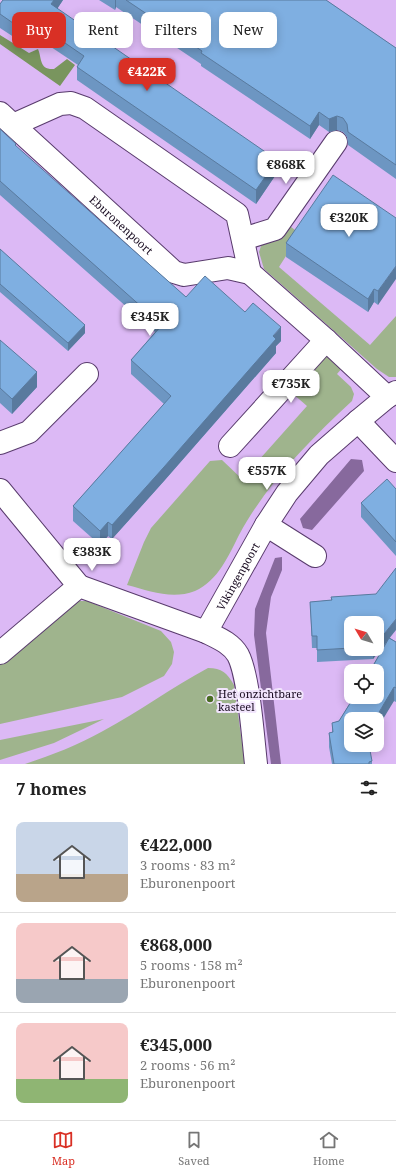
<!DOCTYPE html>
<html lang="en">
<head>
<meta charset="utf-8">
<style>
	:root { --surface:#fff; --page:#f6f6f6; --text:#222; --muted:#767676; --line:#e0e0e0; --accent:#d93025 }
	body { margin:0; font-family:"Noto Serif",serif; background:var(--page); color:var(--text); height:100vh; display:flex; flex-direction:column; font-size:15px; white-space:nowrap }
	* { box-sizing:border-box; margin:0 }
	p { font-size:13px; color:var(--muted) }
	.icon { flex:none; width:22px; height:22px; fill:none; stroke:currentColor; stroke-width:2; stroke-linecap:round; stroke-linejoin:round }
	.map { position:relative; height:764px; overflow:hidden }
	.side { display:flex; flex-direction:column; background:var(--surface); flex:1 }
	.side>* { flex:none }
	.top-card { position:absolute; left:12px; top:12px; width:372px; height:36px; display:flex; gap:8px }
	.needle { width:26px; rotate:308deg }
	.controls { position:absolute; left:344px; top:616px; display:grid; gap:8px }
	.controls a { display:grid; place-items:center; width:40px; height:40px; border-radius:8px; background:var(--surface); box-shadow:0 2px 10px #0003; font-size:20px }
	.price { position:absolute; translate:-50% -34px; padding:0 9px; border-radius:8px; background:#fff; color:#222; font-size:13px; line-height:26px; filter:drop-shadow(0 1px 2px #0008) }
	.price::after { content:''; position:absolute; left:50%; top:24px; width:12px; height:9px; margin-left:-6px; background:inherit; clip-path:polygon(0 0,100% 0,50% 100%) }
	.price.on { background:var(--accent); color:#fff }
	ul { padding:0; list-style:none }
	li { display:flex; align-items:center; gap:12px; height:100px; padding:0 16px }
	li+li { border-top:1px solid var(--line) }
	li span { display:grid; place-items:center; flex:none; width:112px; height:80px; border-radius:8px; color:#555 }
	li>.icon { margin-inline-start:auto }
	span .icon { width:48px; height:48px; fill:#fffc; stroke-width:1 }
	li b { font-size:17px }
	h2 { display:flex; justify-content:space-between; align-items:center; height:48px; padding:0 16px; font-size:17px }
	.tag { padding:0 14px; border-radius:8px; background:var(--surface); box-shadow:0 2px 10px #0003; font-size:14px; line-height:36px }
	.tag.on { background:var(--accent); color:#fff }
	.tab-bar { display:flex; justify-content:space-around; align-items:center; height:56px; border-top:1px solid var(--line); background:var(--surface); font-size:11px; color:var(--muted) }
	.tab-bar a { display:grid; justify-items:center; gap:2px }
	.tab-bar .on { color:var(--accent) }
	.map>svg:first-child { display:block }
	.green { fill:#9fb48d }
	.forest { fill:#79955e }
	.water { fill:#87699d }
	.lines { fill:none; stroke-linecap:round; stroke-linejoin:round }
	.minor-casing { stroke:#593b6d; stroke-width:24 }
	.minor { stroke:#fff; stroke-width:22 }
	.wall { fill:#6d96c2; fill-rule:evenodd }
	.shaded-wall { fill:#597a9e }
	.building { fill:#7fafe1; stroke:#597a9e }
	.poi-dot { fill:#4b6d24; stroke:#f1e4fc; stroke-width:1.5 }
	.labels { text-anchor:middle; dominant-baseline:central; stroke-width:4; stroke-linejoin:round; paint-order:stroke }
	.street-label { font-size:11px; fill:#180b20; stroke:#f1e4fc }
	.poi-label { font-size:11px; fill:#180b20; stroke:#f1e4fc; text-anchor:start }
</style>
</head>
<body>
<div class="map">
<svg width="396" height="764" viewBox="0 0 396 764">
	<rect width="100%" height="100%" fill="#dcb9f5"/>
	<path class="green" d="M290 226 300 234 279 267 370 345 396 316V377H389L377 369 264 269 259 252 262 243 276 241 283 230Z
		M322 357H330L343 367 337 374 351 387 354 394 352 401C309 441 267 483 239 535 229 555 218 581 195 591 172 600 150 591 127 585L144 542 151 528 210 461 222 460 242 479 307 406 292 393Z
		M78 601H87L161 631 171 642 174 652 172 664 164 676 122 697 0 724V665L65 608Z
		M208 668C222 668 227 673 234 685L245 764H25C52 755 78 745 103 731 139 712 172 687 208 668Z
		M104 719 54 743 0 760V740Z"/>
	<path class="forest" d="M0 35 29 53 38 49C42 58 39 70 54 69L67 59 75 65 60 86 0 44Z"/>
	<path class="water" d="M351 459 362 460 364 471 312 530 303 528 300 519Z
		M282 557V570L271 597 266 633 281 764H271L254 635 255 609 275 558Z"/>
	<g class="lines">
		<g class="minor-casing">
			<g id="minor">
				<path id="s1" d="M0 113 13 125 174 272 184 275 228 268 250 273 237 214 85 108 71 103 60 104 13 125"/>
				<path d="M243 239 275 229 336 142"/>
				<path d="M250 273 326 340 387 397"/>
				<path d="M358 421 396 461"/>
				<path d="M0 443 29 432 87 374"/>
				<path d="M230 446 326 340"/>
				<path d="M0 490 79 586"/>
				<path d="M266 525 315 556"/>
				<path id="s2" d="M206 632 266 525 287 493 319 455 358 421 387 397 396 392"/>
				<path d="M0 653 79 586 206 632C218 638 231 643 238 655 249 676 253 738 256 764"/>
			</g>
		</g>
		<use href="#minor" class="minor"/>
	</g>
	<path class="wall" d="M3 0H63L57 9 277 173 256 204 77 80V67L78 65 33 35 26 45 0 28V4Z
		M99 0H326L396 48V179L348 145 347 137 343 132 337 130 329 132 319 125 310 139 201 66V64L116 7 115 10Z
		M0 129 16 147 186 297 245 312 281 341 276 346V353L164 481 112 539 108 536 100 545 73 521V506L164 404 131 374V360L155 332 0 195Z
		M396 218 378 305 374 302 368 312 286 257V243Z
		M0 249 85 333 68 351 0 292Z
		M0 340 37 387 12 414 0 403Z
		M396 489V556L361 517V503Z
		M331 597 396 642V702L394 701 351 719 372 761V764H332L329 747V733L332 732V723L339 721 387 642 373 659 317 662V648H312L310 602 331 600ZM351 623 377 649H351Z"/>
	<path class="shaded-wall" d="M54 0H63L51 18V4Z
		M115 0H116V7L115 10Z
		M33 21V35L26 45V32Z
		M319 112V125L310 139V126Z
		M337 116V130L329 132V119Z
		M277 160V173L256 204V190Z
		M396 266V279L378 305V291Z
		M374 289V302L368 312V299Z
		M85 325V333L68 351V343Z
		M281 327V341L276 346V353L164 481 112 539V525Z
		M37 372V387L12 414V399Z
		M108 522V536L100 545V531Z
		M396 619V630L373 659V649H377V643Z
		M394 687V701L377 729V719H375Z"/>
	<path class="building" d="M3 0H54L51 4 277 160 256 190 77 67 84 56 33 21 26 32 0 14V4Z
		M126 0H326L396 48V165L348 132 347 124 343 118 337 116 329 119 319 112 310 126 201 53 202 51Z
		M0 129 16 144 15 145 186 297 205 276 245 312 253 303 281 327 273 336 276 339 164 467 112 525 108 522 100 531 73 506 171 396 131 360 162 325 0 181Z
		M333 175 396 218V266L378 291 374 289 368 299 286 243Z
		M0 249 85 325 68 343 0 284Z
		M0 340 37 372 12 399 0 388Z
		M387 479 396 489V542L361 503Z
		M396 568V619L377 643V623H351V648L317 650V636H312L310 602 332 600 331 597 376 594Z
		M389 638 396 642V688L394 687 375 719H351V745H369L372 761 369 762V764H334L329 733 333 732 332 723 339 721 354 697H377V671H370Z"/>
	<circle class="poi-dot" cx="210" cy="699" r="4"/>
	<g class="labels">
		<g class="street-label">
			<text stroke="none"><textPath href="#s1" startOffset="165">Eburonenpoort</textPath></text>
			<text stroke="none"><textPath href="#s2" startOffset="64">Vikingenpoort</textPath></text>
		</g>
		<g class="poi-label">
			<text x="218" y="693">Het onzichtbare<tspan x="218" dy="13">kasteel</tspan></text>
		</g>
	</g>
</svg>
<div class="controls">
<a><svg class="needle" viewBox="-14 -14 28 28"><path d="M0-13l5 13h-10z" fill="#e53935"/><path d="M0 13l5-13h-10z" fill="#767676"/></svg></a>
<a><svg class="icon" aria-label="locate" viewBox="0 0 24 24"><circle cx="12" cy="12" r="6"/><path d="M12 2v4M12 18v4M2 12h4M18 12h4"/></svg></a>
<a><svg class="icon" aria-label="layers" viewBox="0 0 24 24"><path d="M12 4l9 5-9 5-9-5zM3 14l9 5 9-5"/></svg></a>
</div>
<b class="price on" style="left:147px;top:92px">€422K</b>
<b class="price" style="left:286px;top:185px">€868K</b>
<b class="price" style="left:349px;top:238px">€320K</b>
<b class="price" style="left:150px;top:337px">€345K</b>
<b class="price" style="left:291px;top:404px">€735K</b>
<b class="price" style="left:267px;top:491px">€557K</b>
<b class="price" style="left:92px;top:572px">€383K</b>
<div class="top-card">
<a class="tag on">Buy</a>
<a class="tag">Rent</a>
<a class="tag">Filters</a>
<a class="tag">New</a>
</div>
</div>
<section class="side">
<h2>7 homes<svg class="icon" aria-label="filters" viewBox="0 0 24 24"><path d="M4 7h16M4 17h16"/><circle cx="9" cy="7" r="2"/><circle cx="15" cy="17" r="2"/></svg></h2>
<ul>
<li><span style="background:linear-gradient(#c9d6e8 65%,#b9a48a 0)"><svg class="icon" aria-label="home" viewBox="0 0 24 24"><path d="M3 11l9-7 9 7M6 9v11h12V9"/></svg></span><div><b>€422,000</b><p>3 rooms · 83 m²</p><p>Eburonenpoort</p></div></li>
<li><span style="background:linear-gradient(#f6c9c9 70%,#9aa5b1 0)"><svg class="icon" aria-label="home" viewBox="0 0 24 24"><path d="M3 11l9-7 9 7M6 9v11h12V9"/></svg></span><div><b>€868,000</b><p>5 rooms · 158 m²</p><p>Eburonenpoort</p></div></li>
<li><span style="background:linear-gradient(#f6c9c9 70%,#8fb573 0)"><svg class="icon" aria-label="home" viewBox="0 0 24 24"><path d="M3 11l9-7 9 7M6 9v11h12V9"/></svg></span><div><b>€345,000</b><p>2 rooms · 56 m²</p><p>Eburonenpoort</p></div></li>
</ul>
</section>
<nav class="tab-bar">
<a class="on"><svg class="icon" aria-label="map" viewBox="0 0 24 24"><path d="M3 6l6-2 6 2 6-2v14l-6 2-6-2-6 2zM9 4v14M15 6v14"/></svg>Map</a>
<a><svg class="icon" aria-label="saved" viewBox="0 0 24 24"><path d="M7 4h10v16l-5-4-5 4z"/></svg>Saved</a>
<a><svg class="icon" aria-label="home" viewBox="0 0 24 24"><path d="M3 11l9-7 9 7M6 9v11h12V9"/></svg>Home</a>
</nav>
</body>
</html>
